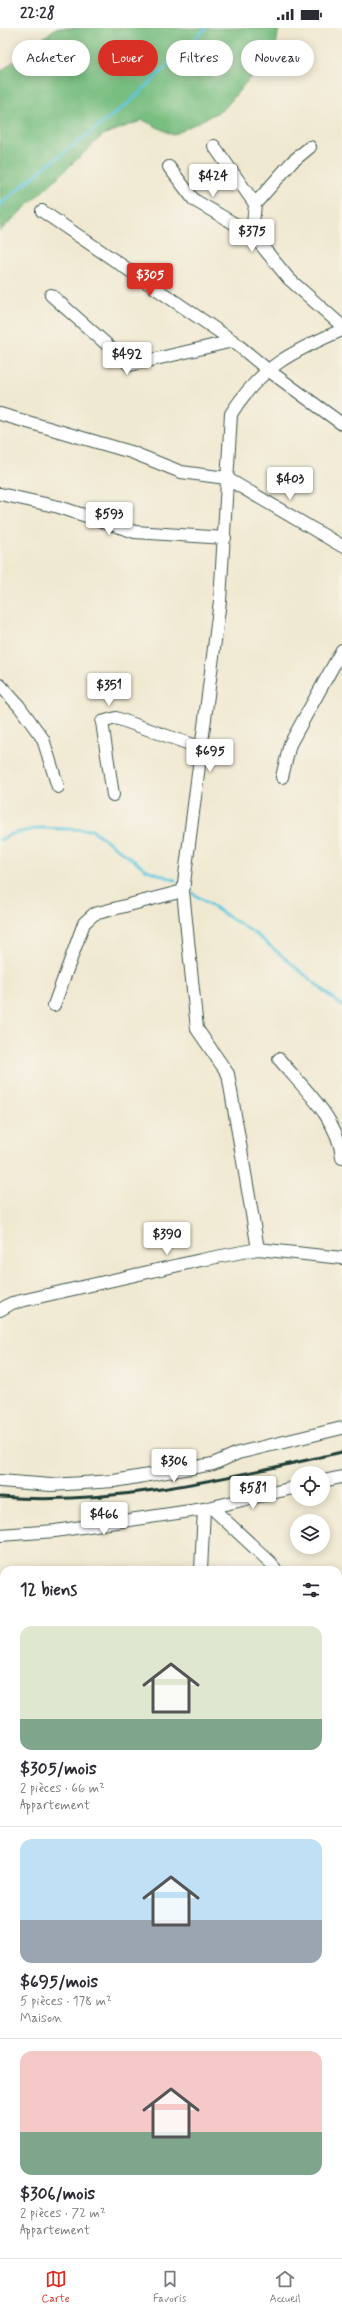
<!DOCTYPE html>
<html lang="fr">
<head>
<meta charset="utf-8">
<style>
	:root { --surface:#fff; --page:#f2f2f3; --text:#2b2b33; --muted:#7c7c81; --line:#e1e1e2; --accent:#d93025 }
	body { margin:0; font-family:Mynerve,sans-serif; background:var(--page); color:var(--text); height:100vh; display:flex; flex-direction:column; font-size:15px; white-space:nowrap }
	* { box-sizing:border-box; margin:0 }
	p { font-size:13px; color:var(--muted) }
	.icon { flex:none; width:22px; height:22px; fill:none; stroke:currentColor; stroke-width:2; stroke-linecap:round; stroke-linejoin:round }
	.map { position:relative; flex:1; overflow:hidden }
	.details { position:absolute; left:0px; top:1538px; width:342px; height:692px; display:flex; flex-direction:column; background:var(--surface); border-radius:12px 12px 0 0; box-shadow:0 2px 10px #0003 }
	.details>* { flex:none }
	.hud { position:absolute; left:12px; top:12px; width:318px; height:36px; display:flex; gap:8px }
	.controls { position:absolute; left:290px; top:1438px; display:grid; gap:8px }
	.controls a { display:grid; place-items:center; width:40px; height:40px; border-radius:50%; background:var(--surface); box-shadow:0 2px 10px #0003; font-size:20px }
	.price { position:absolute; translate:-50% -34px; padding:0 9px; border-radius:4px; background:#fff; color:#222; font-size:13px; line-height:26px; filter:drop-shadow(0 1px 2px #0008) }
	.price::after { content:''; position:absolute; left:50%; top:24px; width:12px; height:9px; margin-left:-6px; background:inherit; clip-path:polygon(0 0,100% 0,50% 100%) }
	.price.on { background:var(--accent); color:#fff }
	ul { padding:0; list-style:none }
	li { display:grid; align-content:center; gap:8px; height:212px; padding:0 20px }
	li+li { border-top:1px solid var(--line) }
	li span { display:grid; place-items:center; height:124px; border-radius:12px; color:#555 }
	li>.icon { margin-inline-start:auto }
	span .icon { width:72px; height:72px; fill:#fffc; stroke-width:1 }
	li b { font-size:17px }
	h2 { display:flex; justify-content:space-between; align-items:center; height:48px; padding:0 20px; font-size:17px }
	.chip { padding:0 14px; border-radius:18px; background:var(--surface); box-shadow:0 2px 10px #0003; font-size:14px; line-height:36px }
	.chip.on { background:var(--accent); color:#fff }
	.status { display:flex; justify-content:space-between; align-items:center; height:28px; padding:0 20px; background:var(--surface); direction:ltr }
	.status svg { height:11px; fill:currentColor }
	.dock { display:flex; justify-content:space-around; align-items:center; height:56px; border-top:1px solid var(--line); background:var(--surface); font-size:11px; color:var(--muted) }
	.dock a { display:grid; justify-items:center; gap:2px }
	.dock .on { color:var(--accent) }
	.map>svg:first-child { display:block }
	.forest { fill:#79be81; stroke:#4c7e5a }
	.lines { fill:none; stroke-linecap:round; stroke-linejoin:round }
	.stream { stroke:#61c7de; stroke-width:3 }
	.minor-casing { stroke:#3e574c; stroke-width:14 }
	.primary-casing { stroke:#3e574c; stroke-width:20 }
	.minor { stroke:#fff; stroke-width:12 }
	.primary { stroke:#f0c469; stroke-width:19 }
	.rail { stroke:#1f3d34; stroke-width:3 }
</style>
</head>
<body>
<div class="status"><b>22:28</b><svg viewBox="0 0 49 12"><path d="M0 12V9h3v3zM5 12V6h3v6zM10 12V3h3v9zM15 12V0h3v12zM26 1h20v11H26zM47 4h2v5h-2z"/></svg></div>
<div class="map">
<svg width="342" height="2230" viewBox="0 0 342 2230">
	<rect width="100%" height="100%" fill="#f7f3e8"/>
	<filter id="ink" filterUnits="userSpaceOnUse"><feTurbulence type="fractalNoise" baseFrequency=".025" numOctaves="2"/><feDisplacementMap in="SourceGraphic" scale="8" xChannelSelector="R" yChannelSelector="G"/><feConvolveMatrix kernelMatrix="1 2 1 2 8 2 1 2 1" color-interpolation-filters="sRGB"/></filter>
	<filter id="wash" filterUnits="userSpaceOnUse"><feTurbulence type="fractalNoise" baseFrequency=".012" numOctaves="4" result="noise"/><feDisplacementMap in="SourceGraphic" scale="16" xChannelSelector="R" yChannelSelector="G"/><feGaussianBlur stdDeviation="0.9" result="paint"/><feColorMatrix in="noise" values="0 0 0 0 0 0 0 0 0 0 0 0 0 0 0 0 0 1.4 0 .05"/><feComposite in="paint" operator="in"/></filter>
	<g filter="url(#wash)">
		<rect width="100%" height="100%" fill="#f0e9d2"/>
		<path class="forest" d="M56 0H279L276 18 224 81 173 107 143 92 103 107 0 203V44Z"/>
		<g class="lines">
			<path class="stream" d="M0 177 41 142 130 74 206 0
				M0 812 11 806 40 800 92 802 147 842 175 852
				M192 865 257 907 342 978"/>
		</g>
	</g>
	<g filter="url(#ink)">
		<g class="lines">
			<g class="minor-casing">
				<path id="minor" d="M214 118 255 176 252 206 289 251 342 298
					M169 139 194 172 252 206
					M255 176 292 134 310 119
					M42 183 233 313 268 342 342 396
					M51 267 130 337 233 313
					M0 386 131 424 181 444 226 450 342 518
					M0 466 59 479 135 504 225 510
					M0 657 19 678 43 711 58 759
					M282 749 290 716 342 622
					M113 767 102 694 116 690 201 720
					M54 977 84 895 94 886 183 863
					M279 1031C303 1060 339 1091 342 1130
					M258 1221 228 1046 197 1001 183 863 220 573 231 386C260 339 293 323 342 302
					M0 1282 12 1275 201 1232 258 1221 342 1230
					M0 1453 51 1457 114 1453 213 1436 238 1425 342 1400
					M323 1453 342 1449
					M212 1480 271 1535 275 1542
					M0 1507 55 1503 204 1481 297 1459
					M201 1542 204 1481
					M338 1615 342 1618
					M0 1702 4 1701
					M0 1771 4 1768
					M0 1808 4 1812
					M0 2024 4 2030
					M338 2085 342 2091
					M338 2171 342 2169
					M0 2194 4 2195"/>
			</g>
			<g class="primary-casing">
				<path id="primary" d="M338 2189 342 2187
					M338 2208 342 2206
					M0 2212 4 2213
					M90 2226 130 2230 195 2226
					M0 2229 7 2230
					M273 2230 286 2226"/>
			</g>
			<use href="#minor" class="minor"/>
			<use href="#primary" class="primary"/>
			<path class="rail" d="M0 1469C114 1478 232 1449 342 1424"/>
		</g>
	</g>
</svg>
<div class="controls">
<a><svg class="icon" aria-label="locate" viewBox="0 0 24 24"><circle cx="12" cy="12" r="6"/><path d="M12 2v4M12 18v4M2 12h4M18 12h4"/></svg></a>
<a><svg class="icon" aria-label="layers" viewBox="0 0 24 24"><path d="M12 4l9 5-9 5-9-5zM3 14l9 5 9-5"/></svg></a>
</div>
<b class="price" style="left:213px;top:170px">$424</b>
<b class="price" style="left:252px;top:225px">$375</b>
<b class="price on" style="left:150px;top:269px">$305</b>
<b class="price" style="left:127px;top:348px">$492</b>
<b class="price" style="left:290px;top:473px">$403</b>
<b class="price" style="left:109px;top:508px">$593</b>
<b class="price" style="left:109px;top:679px">$351</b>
<b class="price" style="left:210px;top:745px">$695</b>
<b class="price" style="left:167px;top:1228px">$390</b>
<b class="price" style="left:174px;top:1455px">$306</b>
<b class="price" style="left:253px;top:1482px">$581</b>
<b class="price" style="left:104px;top:1508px">$466</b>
<div class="hud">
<a class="chip">Acheter</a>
<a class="chip on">Louer</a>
<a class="chip">Filtres</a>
<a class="chip">Nouveau</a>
</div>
<section class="details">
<h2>12 biens<svg class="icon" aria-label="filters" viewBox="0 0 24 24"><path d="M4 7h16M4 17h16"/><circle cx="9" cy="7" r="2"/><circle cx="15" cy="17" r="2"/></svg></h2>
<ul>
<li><span style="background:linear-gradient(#dfe7d0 75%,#7fa58c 0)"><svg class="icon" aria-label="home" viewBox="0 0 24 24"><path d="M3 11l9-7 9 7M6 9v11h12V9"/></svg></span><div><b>$305/mois</b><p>2 pièces · 66 m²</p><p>Appartement</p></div></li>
<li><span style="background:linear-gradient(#bfe0f5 65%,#9aa5b1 0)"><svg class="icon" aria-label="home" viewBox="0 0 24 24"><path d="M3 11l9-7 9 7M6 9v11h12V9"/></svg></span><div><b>$695/mois</b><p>5 pièces · 178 m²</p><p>Maison</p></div></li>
<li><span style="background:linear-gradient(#f6c9c9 65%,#7fa58c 0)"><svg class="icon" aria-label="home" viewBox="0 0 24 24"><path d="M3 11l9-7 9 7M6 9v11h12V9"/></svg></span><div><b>$306/mois</b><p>2 pièces · 72 m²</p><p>Appartement</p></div></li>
</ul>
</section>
</div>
<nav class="dock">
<a class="on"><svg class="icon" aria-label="map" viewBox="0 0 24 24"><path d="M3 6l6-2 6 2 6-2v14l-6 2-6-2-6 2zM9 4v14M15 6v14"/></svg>Carte</a>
<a><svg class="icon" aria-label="saved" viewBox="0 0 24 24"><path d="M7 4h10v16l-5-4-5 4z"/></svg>Favoris</a>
<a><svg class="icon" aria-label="home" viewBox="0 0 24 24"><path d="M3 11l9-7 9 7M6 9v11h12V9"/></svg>Accueil</a>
</nav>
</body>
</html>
